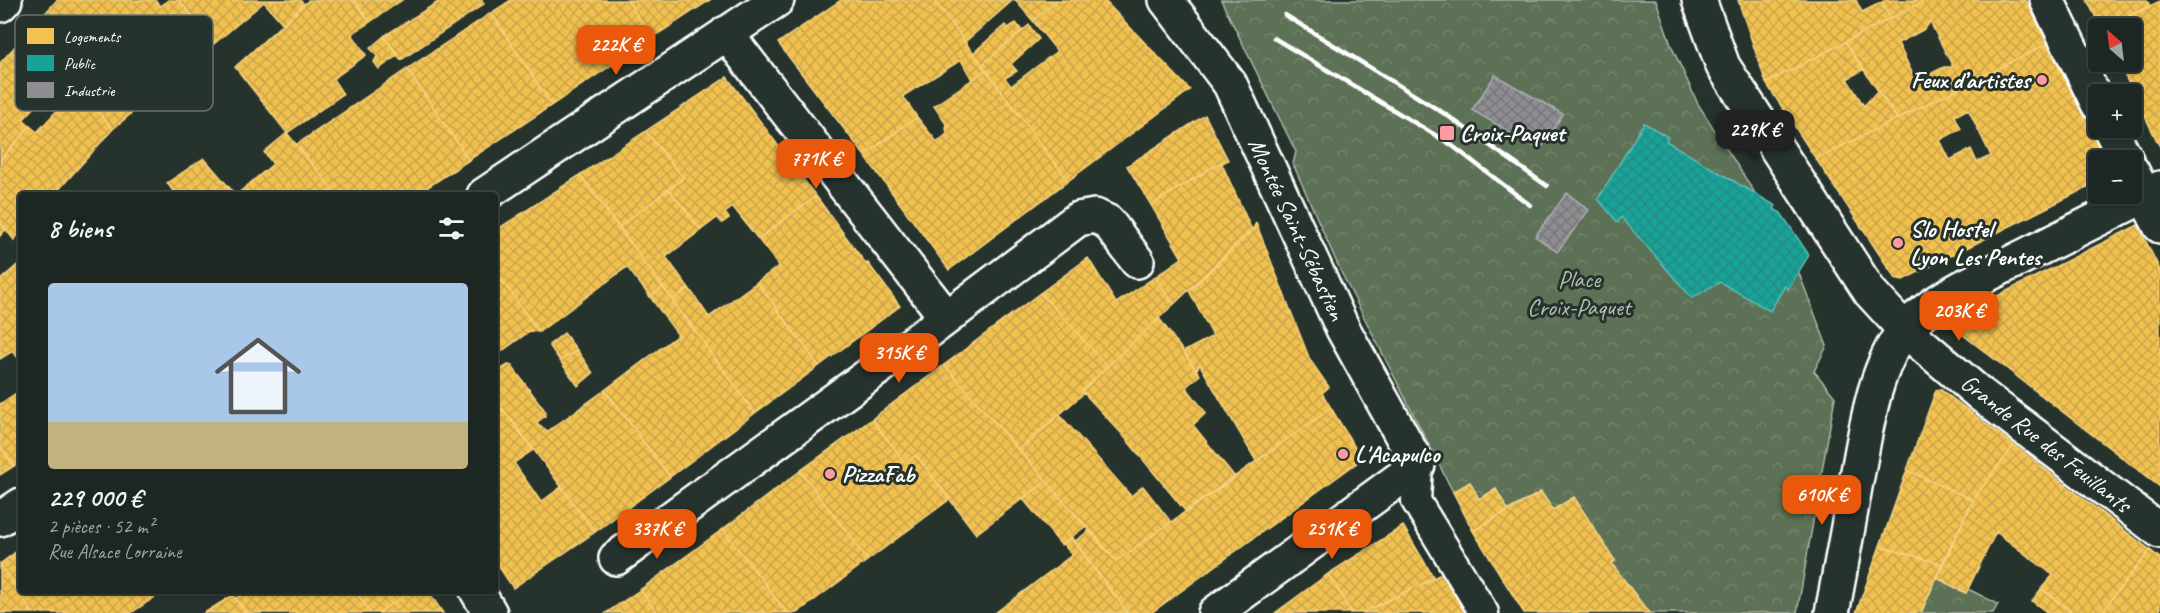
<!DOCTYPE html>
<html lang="fr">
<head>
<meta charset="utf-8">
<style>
	:root { --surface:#1c2622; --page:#29322f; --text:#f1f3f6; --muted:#a0a5a5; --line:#3a4340; --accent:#ea580c }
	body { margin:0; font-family:Caveat,sans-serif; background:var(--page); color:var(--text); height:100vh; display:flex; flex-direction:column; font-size:22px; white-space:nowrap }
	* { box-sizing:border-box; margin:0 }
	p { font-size:20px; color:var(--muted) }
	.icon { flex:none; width:33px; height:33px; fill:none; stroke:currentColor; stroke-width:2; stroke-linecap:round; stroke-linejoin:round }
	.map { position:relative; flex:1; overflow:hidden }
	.panel { position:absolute; left:18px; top:192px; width:480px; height:402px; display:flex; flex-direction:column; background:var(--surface); border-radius:6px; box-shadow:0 2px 4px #0004,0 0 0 2px var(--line) }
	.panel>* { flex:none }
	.needle { width:39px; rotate:332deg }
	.buttons { position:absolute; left:2088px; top:18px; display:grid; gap:12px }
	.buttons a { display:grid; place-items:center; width:54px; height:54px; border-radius:6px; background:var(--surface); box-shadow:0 2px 4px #0004,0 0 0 2px var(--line); font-size:30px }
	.price { position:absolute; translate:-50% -51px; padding:0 14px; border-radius:12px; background:var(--accent); color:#fff; font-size:20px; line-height:39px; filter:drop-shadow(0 2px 3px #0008) }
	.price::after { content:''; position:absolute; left:50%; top:36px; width:18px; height:14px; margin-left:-9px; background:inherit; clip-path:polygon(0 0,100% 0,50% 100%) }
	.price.on { background:#222; color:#fff }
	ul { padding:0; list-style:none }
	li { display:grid; align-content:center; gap:12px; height:318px; padding:0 30px }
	li span { display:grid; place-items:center; height:186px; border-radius:6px; color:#555 }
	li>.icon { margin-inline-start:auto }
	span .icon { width:108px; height:108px; fill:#fffc; stroke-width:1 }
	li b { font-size:26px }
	h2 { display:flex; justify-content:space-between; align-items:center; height:72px; padding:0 30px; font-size:26px }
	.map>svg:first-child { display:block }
	.forest { fill:url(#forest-crowns); stroke:#aeb8aa; stroke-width:1.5 }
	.homes { fill:url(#homes-cross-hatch); stroke:#f6d483; stroke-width:1.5; fill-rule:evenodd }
	.public { fill:url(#public-cross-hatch); stroke:#5dbfb7; stroke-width:1.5 }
	.industry { fill:url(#industry-cross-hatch); stroke:#afafb3; stroke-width:1.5 }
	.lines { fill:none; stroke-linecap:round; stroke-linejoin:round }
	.pedestrian-casing { stroke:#fff; stroke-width:33 }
	.minor-casing { stroke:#fff; stroke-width:38 }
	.pedestrian { stroke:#26332d; stroke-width:28 }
	.minor { stroke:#26332d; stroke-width:33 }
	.rail { stroke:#fff; stroke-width:4.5 }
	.poi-dot { fill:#ff9aa2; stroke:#26332d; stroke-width:2 }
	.labels { text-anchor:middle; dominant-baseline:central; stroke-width:6; stroke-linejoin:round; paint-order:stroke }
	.poi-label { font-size:24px; font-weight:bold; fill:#fff; stroke:#26332d; text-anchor:start }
	.street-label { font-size:24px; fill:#fff; stroke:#26332d }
	.park-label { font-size:24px; fill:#b6bfb2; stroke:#26332d }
	.key { fill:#26332d; stroke:#67706c; stroke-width:1.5 }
	.key-label { font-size:16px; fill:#fff }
</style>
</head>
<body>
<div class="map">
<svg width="2160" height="613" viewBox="0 0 2160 613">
	<defs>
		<pattern id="forest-crowns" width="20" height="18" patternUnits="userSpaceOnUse" patternTransform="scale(1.5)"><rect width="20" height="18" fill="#5c7155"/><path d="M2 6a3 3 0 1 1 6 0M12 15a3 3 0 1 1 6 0" fill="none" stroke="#74866e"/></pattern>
		<pattern id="homes-cross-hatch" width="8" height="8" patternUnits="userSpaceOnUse" patternTransform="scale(1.5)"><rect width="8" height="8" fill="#f2c14e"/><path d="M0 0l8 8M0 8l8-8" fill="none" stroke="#c8a44e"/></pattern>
		<pattern id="public-cross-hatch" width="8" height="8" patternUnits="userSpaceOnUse" patternTransform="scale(1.5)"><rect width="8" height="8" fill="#17a398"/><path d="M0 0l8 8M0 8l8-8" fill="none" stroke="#278981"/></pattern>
		<pattern id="industry-cross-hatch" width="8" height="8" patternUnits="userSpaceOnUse" patternTransform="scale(1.5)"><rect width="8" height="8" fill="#8d8d92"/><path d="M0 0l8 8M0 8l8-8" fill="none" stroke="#76767a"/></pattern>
	</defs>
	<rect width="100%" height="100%" fill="#26332d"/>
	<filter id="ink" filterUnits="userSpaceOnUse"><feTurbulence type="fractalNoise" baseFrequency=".0167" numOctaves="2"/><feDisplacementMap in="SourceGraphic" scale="12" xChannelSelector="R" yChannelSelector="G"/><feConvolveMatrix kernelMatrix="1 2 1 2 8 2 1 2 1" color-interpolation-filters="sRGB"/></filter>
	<g filter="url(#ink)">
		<path class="forest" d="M1221 0H1656L1671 45 1698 104 1788 245 1827 346 1814 371 1835 397 1797 613H1649L1612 564 1615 561 1574 497 1553 510 1541 492 1508 510 1496 489 1479 499 1470 482 1453 492 1341 272 1293 164 1296 152Z
			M1937 578 1965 593 1968 589 1998 604 1993 613H1921Z"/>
		<path class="homes" d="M57 0H155L161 6 168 0H179L215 43 113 129 30 30Z
			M179 0H300L304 4 283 24 264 2 215 43Z
			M309 0H354L370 22 352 34 366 55 333 79 343 94 287 133 235 67Z
			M354 0H402L370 22Z
			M441 0H482L484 4 401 60 384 36Z
			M511 0H627L652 38 552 105 491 13Z
			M627 0H710L652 38Z
			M841 0H934L986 70 972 80 961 60 903 96 917 117 864 155 778 43Z
			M934 0H1013L965 42Z
			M1015 0H1057L1033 21Z
			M1057 0H1104L1190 90 1068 181 982 65 1029 25 1039 39 1011 64 1017 71 1005 78 1011 86 1057 51 1033 21Z
			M1738 0H1856L1862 12 1882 2 1890 19 1766 83Z
			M1886 0H1926L1890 19 1882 2Z
			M1926 0H2026L2047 44 1897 119 1845 42ZM1930 22 1953 67H1944L1916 81 1898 43 1925 29Z
			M2087 0H2147L2150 6 2101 28Z
			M2160 1V147L2118 62H2132V28H2105Z
			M491 13 552 105 469 160 407 69Z
			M1016 23 1022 31 982 65 973 53 1005 25 1008 28Z
			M30 30 66 73 23 120 30 126 0 160V63Z
			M384 36 398 55 379 69 374 62 377 56 370 48Z
			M1845 42 1864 69 1847 79 1864 106 1878 90 1897 119 1816 159 1766 83Z
			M2047 44 2106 160H2098V182L1903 280 1895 278 1816 159ZM1968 109 1991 156 1977 162 1971 149 1950 160 1940 140 1961 129 1955 116Z
			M407 69 469 160 416 195H337L296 145Z
			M986 70 1068 181 949 270 864 155 917 117 937 142 947 134 946 128 948 127 934 106Z
			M727 77 816 196 758 239 733 207 725 213 729 218 722 223 717 218 701 230 669 189 683 178 646 131Z
			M78 88 113 129 54 195H21V232L14 240 0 222V160L30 126 37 132Z
			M1205 115 1228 160 1221 164V162L1151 205 1127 166Z
			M646 131 683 178 619 227 580 175Z
			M287 133 337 195H236L273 164 264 152Z
			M204 158 235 194 236 195H176L167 183Z
			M1221 162 1252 230 1174 304 1155 277 1182 258 1151 205Z
			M580 175 663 287 650 297 627 267 539 332 495 271V231Z
			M669 189 701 230 666 257 689 288 672 300 619 227Z
			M816 196 866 264 868 263 900 306 819 366 757 282 779 266 758 239Z
			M0 222 6 229 0 236Z
			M1256 223 1310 360 1329 387 1322 393 1331 408 1256 461 1200 365 1196 370 1183 352 1213 336 1189 291 1252 230Z
			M2138 225 2160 270V487L1958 331 1965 312Z
			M1088 258 1116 303 1155 277 1174 304 1108 366 1040 293Z
			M21 262V362L13 351 0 359V280Z
			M495 271 539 332 530 331 495 356Z
			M757 282 819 366 755 413 672 300 689 288 709 317Z
			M663 287 755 413 670 477 605 390 678 335 650 297Z
			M1040 293 1108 366 1082 391 1084 393 1019 450 944 365Z
			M1159 318 1200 375 1186 387 1206 413 1193 425 1235 477 1186 512 1122 434 1082 391Z
			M564 333 577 350 560 361 549 345Z
			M577 350 593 373 578 386 560 361Z
			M508 365H511L546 412 545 416 536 423 548 431 605 390 670 477 595 532 495 398V373Z
			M944 365 1046 481 976 534 916 455 905 463 872 419Z
			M1940 389 2014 445 1973 500 1907 470 1936 390Z
			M21 390V461L14 466 0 445V404Z
			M495 398 503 409 495 415Z
			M1331 408 1362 459 1151 613H1128L1074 542 1090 530 1116 561Z
			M503 409 533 450 514 463 541 502 561 487 595 532 513 588 495 561V415Z
			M1059 414 1131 496 1143 486 1171 522 1116 561 1019 450Z
			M872 419 905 463 916 455 950 499 868 560 800 471Z
			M0 445 14 466 0 475Z
			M2014 445 2150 550 2101 613H2073L2041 589 2053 575 1996 532 1966 593 1937 578 1973 500Z
			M1907 470 1973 500 1942 564 1880 546Z
			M800 471 868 560 797 613H787L723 529Z
			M1046 481 1086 526 1061 545 1023 499Z
			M1470 482 1479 499 1496 489 1508 510 1473 531 1453 492Z
			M1541 492 1553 510 1574 497 1615 561 1612 564 1649 613H1524L1473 531Z
			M1403 526 1434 578 1362 613H1352L1328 574Z
			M723 529 787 613H658L640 590Z
			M1072 538 1128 613H995L1072 555 1063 544Z
			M1880 546 1942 564 1921 613H1856Z
			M21 548V591H164L131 613H33L0 564Z
			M2150 550 2160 558V613H2101Z
			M0 564 33 613H0Z
			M1442 573 1467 613H1362L1434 578Z
			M1328 574 1352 613H1275Z
			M2041 589 2048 593 2073 613H2048L2032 601Z
			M640 590 658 613H606Z
			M246 591H355L371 613H246L236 598Z
			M355 591H411L378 613H371Z
			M411 591H428L443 613H378Z
			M233 595 246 613H204Z"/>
		<path class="public" d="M1644 123 1668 137 1666 141 1776 206 1774 209 1781 213 1809 255 1788 289 1785 286 1770 311 1720 282 1692 298 1621 217 1618 223 1598 199Z"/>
		<path class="industry" d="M1495 75 1563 114 1540 150 1472 110Z
			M1567 193 1589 210 1557 252 1535 236Z"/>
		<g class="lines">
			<g class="pedestrian-casing">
				<path id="pedestrian" d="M1418 465 1416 501 1484 613"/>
			</g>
			<g class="minor-casing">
				<path id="minor" d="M1166 0 1230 84 1343 329 1418 465 1215 613
					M1699 0 1723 66 1870 292 1905 330 1980 394 2160 531
					M2047 0 2098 104
					M0 5 5 0
					M726 33 946 317
					M2110 128 2126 160
					M2132 171 2160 226
					M484 195 777 0
					M0 519 21 505
					M616 558 909 346 1078 219 1095 216 1108 222 1137 261
					M477 591 490 613
					M1832 613C1840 571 1848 529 1855 487 1865 438 1872 370 1904 331 1921 311 1941 299 1963 287L2160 188"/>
			</g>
			<use href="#pedestrian" class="pedestrian"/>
			<use href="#minor" class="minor"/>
			<path class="rail" d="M1285 15 1445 114 1547 186
				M1274 38 1450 144 1530 205"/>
		</g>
	</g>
	<g class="poi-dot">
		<circle cx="2042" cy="80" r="6"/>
		<rect x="1439" y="125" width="16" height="16" rx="3"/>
		<circle cx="1898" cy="243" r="6"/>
		<circle cx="1343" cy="454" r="6"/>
		<circle cx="830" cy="474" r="6"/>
	</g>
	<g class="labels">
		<g class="poi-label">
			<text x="2030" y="80" text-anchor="end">Feux d’artistes</text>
			<text x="1460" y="133">Croix-Paquet</text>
			<text x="1910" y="229">Slo Hostel<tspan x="1910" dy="28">Lyon Les Pentes</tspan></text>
			<text x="1355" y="454">L'Acapulco</text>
			<text x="842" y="474">PizzaFab</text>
		</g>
		<g class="street-label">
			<text transform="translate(1297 229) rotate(65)">Montée Saint-Sébastien</text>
			<text transform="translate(2046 443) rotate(38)">Grande Rue des Feuillants</text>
		</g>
		<g class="park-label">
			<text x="1579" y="279">Place<tspan x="1579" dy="28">Croix-Paquet</tspan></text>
		</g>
	</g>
	<rect x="15" y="15" width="198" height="96" rx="9" class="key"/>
	<rect x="27" y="28" width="27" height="16" fill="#f2c14e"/>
	<rect x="27" y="55" width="27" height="16" fill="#17a398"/>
	<rect x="27" y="82" width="27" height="16" fill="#8d8d92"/>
	<g class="key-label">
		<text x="64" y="42">Logements</text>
		<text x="64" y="69">Public</text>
		<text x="64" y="96">Industrie</text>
	</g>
</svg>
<div class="buttons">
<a><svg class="needle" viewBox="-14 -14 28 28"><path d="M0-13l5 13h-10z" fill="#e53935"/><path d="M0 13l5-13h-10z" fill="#a0a5a5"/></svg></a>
<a>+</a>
<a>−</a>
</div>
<b class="price" style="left:616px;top:76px">222K €</b>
<b class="price on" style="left:1755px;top:161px">229K €</b>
<b class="price" style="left:816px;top:190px">771K €</b>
<b class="price" style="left:1959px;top:342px">203K €</b>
<b class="price" style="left:899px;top:384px">315K €</b>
<b class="price" style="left:1822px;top:526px">610K €</b>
<b class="price" style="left:657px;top:560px">337K €</b>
<b class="price" style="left:1332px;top:560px">251K €</b>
<section class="panel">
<h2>8 biens<svg class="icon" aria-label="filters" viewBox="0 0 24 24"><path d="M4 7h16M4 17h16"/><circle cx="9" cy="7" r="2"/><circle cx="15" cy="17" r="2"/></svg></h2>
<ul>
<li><span style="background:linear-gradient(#a9c7e8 75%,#c2b280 0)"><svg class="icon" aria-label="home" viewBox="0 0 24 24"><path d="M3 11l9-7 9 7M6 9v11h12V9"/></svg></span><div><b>229 000 €</b><p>2 pièces · 52 m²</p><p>Rue Alsace Lorraine</p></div></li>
</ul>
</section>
</div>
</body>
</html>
